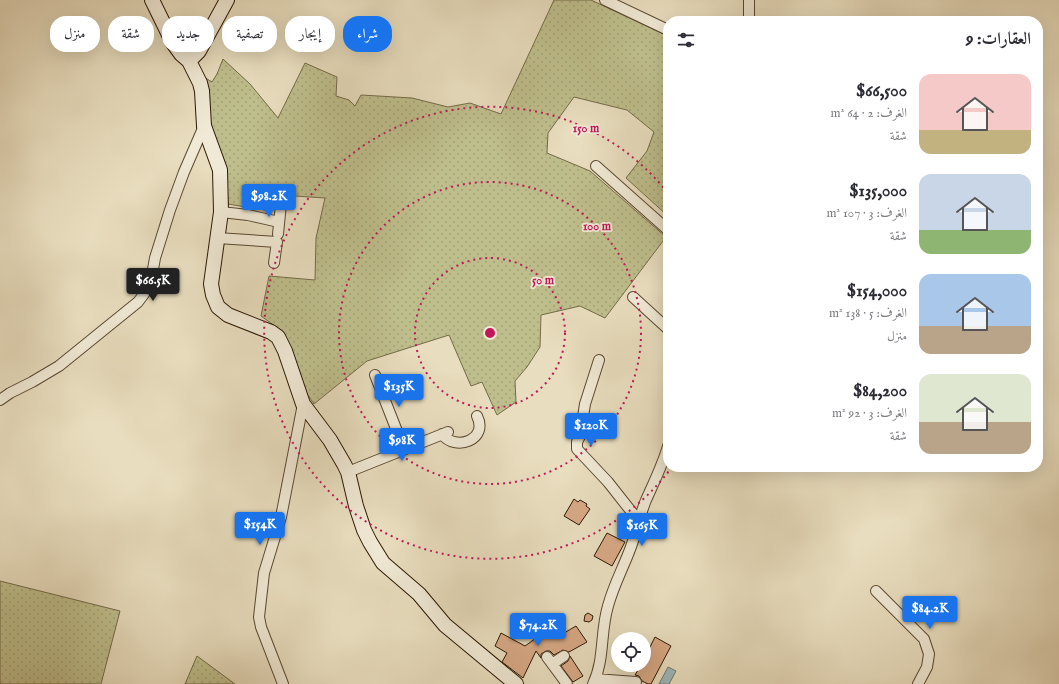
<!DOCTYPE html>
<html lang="ar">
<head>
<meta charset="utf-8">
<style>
	:root { --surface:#fff; --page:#f2f2f3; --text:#2b2b33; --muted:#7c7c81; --accent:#1a73e8 }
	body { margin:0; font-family:"IM FELL English",Amiri,serif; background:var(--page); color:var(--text); direction:rtl; height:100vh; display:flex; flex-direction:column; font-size:15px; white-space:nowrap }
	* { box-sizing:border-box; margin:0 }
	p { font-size:13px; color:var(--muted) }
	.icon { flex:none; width:22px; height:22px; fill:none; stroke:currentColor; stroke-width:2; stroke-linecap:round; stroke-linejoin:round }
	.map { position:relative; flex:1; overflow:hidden; direction:ltr }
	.side { position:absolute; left:663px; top:16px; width:380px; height:456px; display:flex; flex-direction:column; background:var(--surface); border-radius:16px; box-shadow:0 4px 16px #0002; direction:rtl }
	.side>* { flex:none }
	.top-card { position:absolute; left:12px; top:16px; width:380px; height:36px; direction:rtl; display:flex; gap:8px }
	.buttons { position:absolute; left:611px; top:632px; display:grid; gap:8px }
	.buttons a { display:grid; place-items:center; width:40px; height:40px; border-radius:50%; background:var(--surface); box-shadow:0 4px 16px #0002; font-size:20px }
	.price { position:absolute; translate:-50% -34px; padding:0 9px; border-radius:4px; background:var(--accent); color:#fff; font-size:13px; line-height:26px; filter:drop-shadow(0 1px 2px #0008) }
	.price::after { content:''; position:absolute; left:50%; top:24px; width:12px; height:9px; margin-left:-6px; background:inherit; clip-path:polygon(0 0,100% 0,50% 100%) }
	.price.active { background:#222; color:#fff }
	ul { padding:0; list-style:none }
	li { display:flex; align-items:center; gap:12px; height:100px; padding:0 12px }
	li span { display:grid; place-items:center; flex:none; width:112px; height:80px; border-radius:12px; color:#555 }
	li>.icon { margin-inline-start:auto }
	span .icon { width:48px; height:48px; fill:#fffc; stroke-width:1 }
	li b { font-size:17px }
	h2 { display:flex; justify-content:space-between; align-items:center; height:48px; padding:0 12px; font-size:17px }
	.pill { padding:0 14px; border-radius:16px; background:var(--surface); box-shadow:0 4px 16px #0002; font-size:14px; line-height:36px }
	.pill.active { background:var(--accent); color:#fff }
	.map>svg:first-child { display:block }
	.grass { fill:url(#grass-dots); stroke:#746a48 }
	.water { fill:#9cb9bc; stroke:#6f7872 }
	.building { fill:#d7a884; stroke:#2b1703 }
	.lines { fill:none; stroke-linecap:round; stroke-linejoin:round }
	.street-casing { stroke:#5a4832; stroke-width:12 }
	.secondary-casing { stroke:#2b1703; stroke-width:16 }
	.street { stroke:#f0e9d5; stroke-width:10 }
	.secondary { stroke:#f0e9d5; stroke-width:14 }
	.ring { fill:none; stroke:#c2185b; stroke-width:2; stroke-dasharray:2 4 }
	.centre { fill:#c2185b; stroke:#f0e9d5; stroke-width:2 }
	.ring-label { font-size:12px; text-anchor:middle; font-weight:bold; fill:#c2185b; stroke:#f0e9d5; stroke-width:3.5; stroke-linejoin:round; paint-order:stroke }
</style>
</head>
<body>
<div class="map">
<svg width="1059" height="684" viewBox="0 0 1059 684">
	<defs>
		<pattern id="grass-dots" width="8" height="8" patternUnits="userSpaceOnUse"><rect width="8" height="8" fill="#bebe8c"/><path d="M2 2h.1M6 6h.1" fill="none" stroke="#a3a377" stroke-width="1.8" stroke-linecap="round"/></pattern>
	</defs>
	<rect width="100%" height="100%" fill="#e8ddbe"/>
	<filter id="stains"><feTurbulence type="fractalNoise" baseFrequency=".005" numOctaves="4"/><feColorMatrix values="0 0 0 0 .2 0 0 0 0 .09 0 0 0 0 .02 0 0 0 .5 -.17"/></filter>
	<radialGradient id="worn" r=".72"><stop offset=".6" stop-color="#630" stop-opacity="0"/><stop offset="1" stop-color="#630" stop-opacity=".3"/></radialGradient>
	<path class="grass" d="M554 0H591L668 36V216L626 178 647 151 654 132 627 110 574 97 548 133 547 153 590 171 666 237 605 318 580 306 541 315 540 347 527 367 515 381 516 402 497 415 482 382 471 386 449 335 367 361 314 404 305 391 282 331 261 316 269 276 315 280 316 238 325 198 279 195 270 211 228 204 227 182 223 157 215 141 209 118 204 77 212 82 217 74 223 59 250 84 278 118 305 63 337 77 336 96 349 100 355 106 361 95 412 98 448 107 470 103 501 114Z
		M0 581 120 611 101 684H0Z
		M197 656 235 684H185Z"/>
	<path class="water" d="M668 667 676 671 669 684H659Z"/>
	<path class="building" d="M574 499 578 502 580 500 587 504 586 506 590 509 579 525 564 516Z
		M607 533 625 542 612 566 594 556Z
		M588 613 593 616 592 620 589 622 584 621 585 615Z
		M542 620 552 634 556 631 559 636 576 626 587 642 569 652 563 650 554 655 550 651H546L541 654V658L536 651 523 678 502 662 507 653 495 646 501 633 525 646 539 636 533 627Z
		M655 637 671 646 651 684H648L642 681 639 676 635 675 641 665H644V659Z
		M570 656 583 676 573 682 561 666 568 661Z"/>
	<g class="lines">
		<g class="street-casing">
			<path id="street" d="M605 0 668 30
				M749 0V21
				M596 166 668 230
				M221 212 248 215 279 222
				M278 234 281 204
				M217 238 277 242 274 263
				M633 297 668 329
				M599 360 585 404 580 436 577 442V449L608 482 638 520
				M375 375 404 449
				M0 400 10 393 32 382 59 366 138 302 150 286 155 258 170 210 184 172 204 126
				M442 434C455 452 489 440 477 416
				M348 472 448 432
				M876 591 924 639 929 654 927 667 918 684
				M547 657 567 684
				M552 664 564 656
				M595 679 636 682
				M283 684 261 627 259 617 264 573 281 517 303 404
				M593 684C605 659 600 632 608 606 613 587 622 570 629 552 636 535 639 517 646 500 654 482 663 464 668 446"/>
		</g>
		<g class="secondary-casing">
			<path id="secondary" d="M152 0 173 43 181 54 189 61 200 83 202 91 204 126 220 170 221 212 211 284 213 295 218 307 228 315 271 332 278 337 285 351 303 404 330 440 344 464 348 472 356 506 364 530 370 542 383 563 419 594 445 625 516 684
				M189 61 199 51 227 0"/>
		</g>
		<use href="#street" class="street"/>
		<use href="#secondary" class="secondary"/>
	</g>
	<g class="ring">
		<circle cx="490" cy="333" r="75"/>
		<circle cx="490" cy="333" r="151"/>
		<path d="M672 467A226 226 0 1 1 667 192"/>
	</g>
	<circle cx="490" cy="333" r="6" class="centre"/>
	<g class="ring-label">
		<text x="586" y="132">150 m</text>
		<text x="597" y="230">100 m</text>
		<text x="543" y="284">50 m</text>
	</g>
	<rect width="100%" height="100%" filter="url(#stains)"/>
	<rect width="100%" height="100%" fill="url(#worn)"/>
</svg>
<div class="buttons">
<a><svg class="icon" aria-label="locate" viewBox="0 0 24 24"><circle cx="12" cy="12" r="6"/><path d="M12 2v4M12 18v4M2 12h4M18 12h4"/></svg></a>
</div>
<b class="price" style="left:269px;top:218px">$98.2K</b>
<b class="price active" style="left:153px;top:302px">$66.5K</b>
<b class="price" style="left:399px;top:408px">$135K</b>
<b class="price" style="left:591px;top:447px">$120K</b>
<b class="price" style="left:402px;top:462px">$98K</b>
<b class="price" style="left:260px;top:546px">$154K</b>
<b class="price" style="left:642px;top:547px">$165K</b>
<b class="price" style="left:930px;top:630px">$84.2K</b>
<b class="price" style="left:538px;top:647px">$74.2K</b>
<div class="top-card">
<a class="pill active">شراء</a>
<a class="pill">إيجار</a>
<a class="pill">تصفية</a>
<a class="pill">جديد</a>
<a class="pill">شقة</a>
<a class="pill">منزل</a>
</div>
<section class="side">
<h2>العقارات: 9<svg class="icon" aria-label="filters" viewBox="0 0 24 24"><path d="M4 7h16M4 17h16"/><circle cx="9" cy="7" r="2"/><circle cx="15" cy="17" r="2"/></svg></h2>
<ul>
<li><span style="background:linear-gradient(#f6c9c9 70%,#c2b280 0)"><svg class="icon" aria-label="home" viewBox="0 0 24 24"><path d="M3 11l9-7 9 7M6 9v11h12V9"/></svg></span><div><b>$66,500</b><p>الغرف: 2 · 64 m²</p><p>شقة</p></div></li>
<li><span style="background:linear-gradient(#c9d6e8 70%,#8fb573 0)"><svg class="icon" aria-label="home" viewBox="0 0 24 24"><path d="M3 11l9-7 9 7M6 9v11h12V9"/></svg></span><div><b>$135,000</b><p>الغرف: 3 · 107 m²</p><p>شقة</p></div></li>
<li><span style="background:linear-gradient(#a9c7e8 65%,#b9a48a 0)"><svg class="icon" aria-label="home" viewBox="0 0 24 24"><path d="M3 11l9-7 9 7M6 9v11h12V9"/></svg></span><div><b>$154,000</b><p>الغرف: 5 · 138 m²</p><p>منزل</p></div></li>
<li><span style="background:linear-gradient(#dfe7d0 60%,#b9a48a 0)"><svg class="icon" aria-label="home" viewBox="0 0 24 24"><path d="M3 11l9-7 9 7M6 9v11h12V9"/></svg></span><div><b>$84,200</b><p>الغرف: 3 · 92 m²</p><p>شقة</p></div></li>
</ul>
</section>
</div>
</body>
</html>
